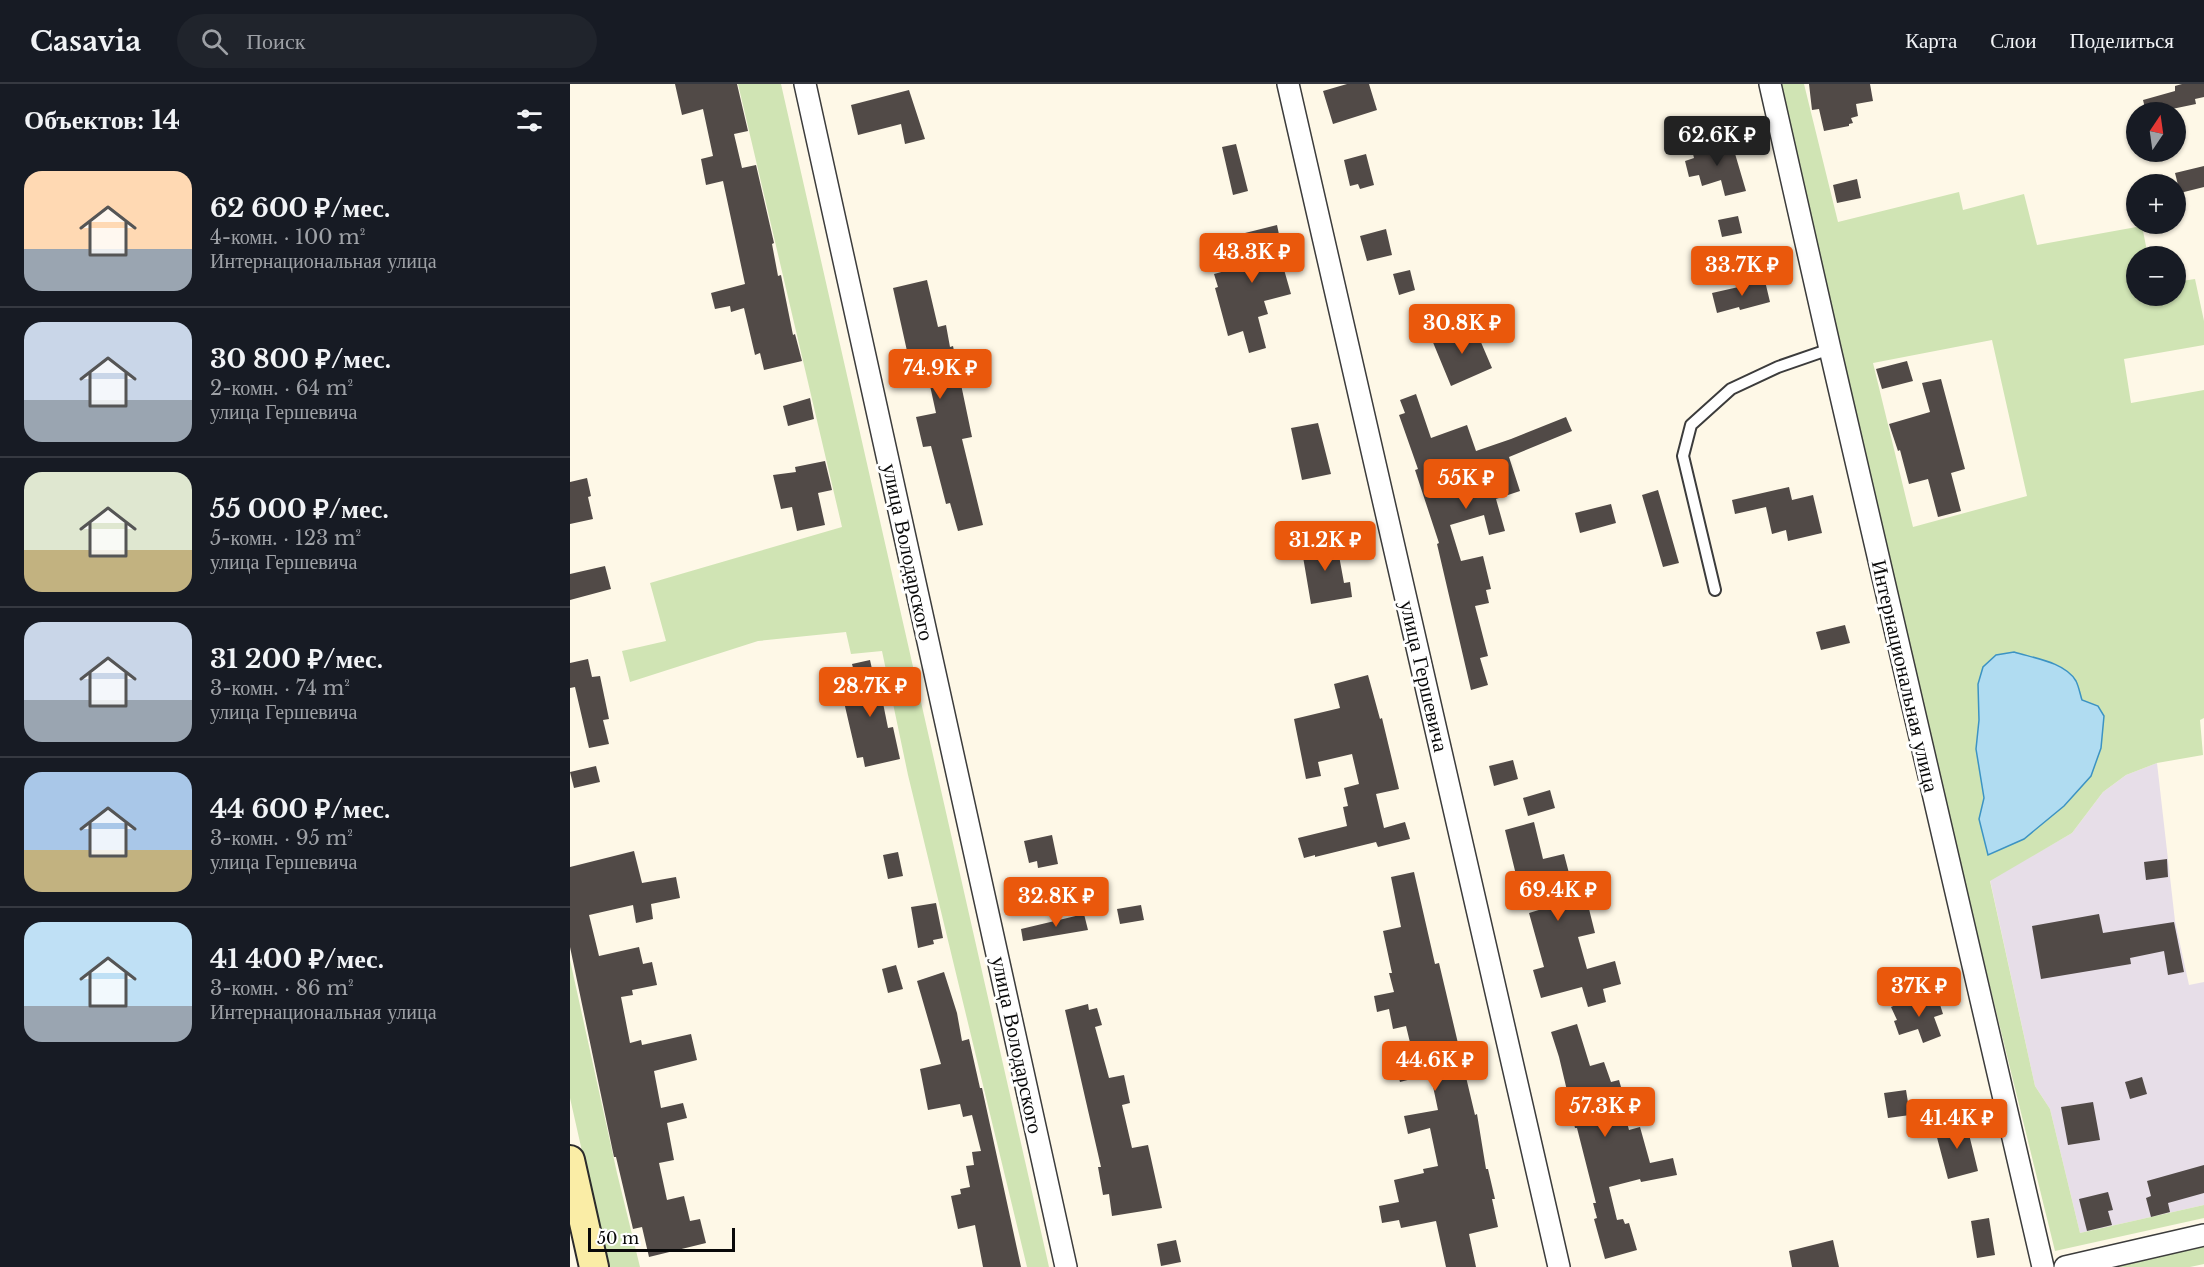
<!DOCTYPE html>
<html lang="ru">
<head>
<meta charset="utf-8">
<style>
	:root { --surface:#171b24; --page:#20242c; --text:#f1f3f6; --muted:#9ea1a6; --line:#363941; --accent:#ea580c }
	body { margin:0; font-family:"Libre Baskerville",serif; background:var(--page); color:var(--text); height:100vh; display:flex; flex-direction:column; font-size:22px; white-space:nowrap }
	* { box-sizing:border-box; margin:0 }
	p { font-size:20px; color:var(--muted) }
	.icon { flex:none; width:33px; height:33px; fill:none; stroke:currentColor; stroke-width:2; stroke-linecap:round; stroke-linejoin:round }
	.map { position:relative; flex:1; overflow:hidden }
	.panel { display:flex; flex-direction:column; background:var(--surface); width:570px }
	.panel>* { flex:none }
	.needle { width:39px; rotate:13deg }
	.controls { position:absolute; left:1556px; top:18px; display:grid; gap:12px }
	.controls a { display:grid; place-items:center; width:60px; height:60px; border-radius:50%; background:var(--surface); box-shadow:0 2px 4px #0004; font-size:30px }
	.scale { position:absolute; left:18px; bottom:15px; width:147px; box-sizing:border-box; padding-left:6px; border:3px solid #090909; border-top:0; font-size:16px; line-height:21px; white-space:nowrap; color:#090909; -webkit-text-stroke:4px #fff; paint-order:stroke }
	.price { position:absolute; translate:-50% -51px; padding:0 14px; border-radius:6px; background:var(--accent); color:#fff; font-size:20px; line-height:39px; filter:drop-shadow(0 2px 3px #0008) }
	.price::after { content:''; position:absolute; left:50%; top:36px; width:18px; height:14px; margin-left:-9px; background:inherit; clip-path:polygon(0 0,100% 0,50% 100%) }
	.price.on { background:#222; color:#fff }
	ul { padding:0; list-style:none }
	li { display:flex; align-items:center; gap:18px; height:150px; padding:0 24px }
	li+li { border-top:2px solid var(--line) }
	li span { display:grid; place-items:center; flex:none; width:168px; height:120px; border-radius:18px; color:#555 }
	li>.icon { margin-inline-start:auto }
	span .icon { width:72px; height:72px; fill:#fffc; stroke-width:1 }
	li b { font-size:26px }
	h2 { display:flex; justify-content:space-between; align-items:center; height:72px; padding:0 24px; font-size:26px }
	header { display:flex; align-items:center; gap:36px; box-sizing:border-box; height:84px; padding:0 30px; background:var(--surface); border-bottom:2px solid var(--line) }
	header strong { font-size:28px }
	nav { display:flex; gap:33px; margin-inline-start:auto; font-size:21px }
	.search { width:420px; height:54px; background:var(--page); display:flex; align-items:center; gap:15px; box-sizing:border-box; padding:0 21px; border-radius:33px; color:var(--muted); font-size:22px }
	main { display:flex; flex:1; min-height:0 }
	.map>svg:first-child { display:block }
	.industrial { fill:#e7dee8 }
	.green { fill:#d0e4b4; fill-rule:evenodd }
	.water { fill:#b0dcf1; stroke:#3c93c3; stroke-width:1.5 }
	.building { fill:#514a47 }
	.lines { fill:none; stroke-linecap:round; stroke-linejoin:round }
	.lane-casing { stroke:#3c3c3c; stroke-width:14 }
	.street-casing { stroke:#3c3c3c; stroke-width:24 }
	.secondary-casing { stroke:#2b2b2b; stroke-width:32 }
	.lane { stroke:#fff; stroke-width:10 }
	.street { stroke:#fff; stroke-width:21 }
	.secondary { stroke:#faeda6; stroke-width:28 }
	.labels { text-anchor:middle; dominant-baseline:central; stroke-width:6; stroke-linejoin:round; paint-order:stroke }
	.street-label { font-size:21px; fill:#090909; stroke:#fff }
</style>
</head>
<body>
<header>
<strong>Casavia</strong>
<div class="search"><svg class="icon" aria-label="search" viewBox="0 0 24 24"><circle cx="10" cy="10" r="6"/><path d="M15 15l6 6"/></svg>Поиск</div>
<nav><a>Карта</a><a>Слои</a><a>Поделиться</a></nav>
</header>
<main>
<section class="panel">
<h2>Объектов: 14<svg class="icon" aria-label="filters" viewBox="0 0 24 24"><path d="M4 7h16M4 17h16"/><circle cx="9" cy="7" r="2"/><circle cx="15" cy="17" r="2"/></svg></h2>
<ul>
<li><span style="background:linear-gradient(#ffd9b3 65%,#9aa5b1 0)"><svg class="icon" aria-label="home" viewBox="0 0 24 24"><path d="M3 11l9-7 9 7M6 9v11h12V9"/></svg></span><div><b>62 600 ₽/мес.</b><p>4-комн. · 100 m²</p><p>Интернациональная улица</p></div></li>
<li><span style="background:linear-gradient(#c9d6e8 65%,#9aa5b1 0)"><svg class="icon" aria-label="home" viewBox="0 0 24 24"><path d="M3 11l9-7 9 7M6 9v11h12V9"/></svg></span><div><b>30 800 ₽/мес.</b><p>2-комн. · 64 m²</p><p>улица Гершевича</p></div></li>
<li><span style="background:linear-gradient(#dfe7d0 65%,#c2b280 0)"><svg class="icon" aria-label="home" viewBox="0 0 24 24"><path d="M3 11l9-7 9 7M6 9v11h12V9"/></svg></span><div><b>55 000 ₽/мес.</b><p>5-комн. · 123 m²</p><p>улица Гершевича</p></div></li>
<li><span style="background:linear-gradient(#c9d6e8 65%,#9aa5b1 0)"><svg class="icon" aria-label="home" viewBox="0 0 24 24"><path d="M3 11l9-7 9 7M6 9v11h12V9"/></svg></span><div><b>31 200 ₽/мес.</b><p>3-комн. · 74 m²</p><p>улица Гершевича</p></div></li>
<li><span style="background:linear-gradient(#a9c7e8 65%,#c2b280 0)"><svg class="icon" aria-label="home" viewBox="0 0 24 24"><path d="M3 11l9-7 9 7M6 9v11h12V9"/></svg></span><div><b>44 600 ₽/мес.</b><p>3-комн. · 95 m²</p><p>улица Гершевича</p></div></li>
<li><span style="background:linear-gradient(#bfe0f5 70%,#9aa5b1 0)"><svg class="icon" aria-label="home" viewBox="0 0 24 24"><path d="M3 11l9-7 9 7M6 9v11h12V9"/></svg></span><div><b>41 400 ₽/мес.</b><p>3-комн. · 86 m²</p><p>Интернациональная улица</p></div></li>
</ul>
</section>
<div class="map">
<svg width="1634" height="1183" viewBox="0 0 1634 1183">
	<rect width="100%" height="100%" fill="#fef8e7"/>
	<path class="industrial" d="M1587 679 1605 837 1619 901 1634 898V1121L1510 1149 1480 1025 1465 1002 1420 796 1502 749 1533 708 1556 691Z"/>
	<path class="green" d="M168 0H211L479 1183H457L338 691 312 567 281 570 276 548 188 557 60 598 52 567 96 557 80 499 272 443Z
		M1200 0H1234L1268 138 1389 108 1393 126 1454 110 1467 161 1572 142 1578 172H1566V212H1605V198L1625 195 1634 237V261L1554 275 1561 319 1634 306V634L1630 636 1633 671 1587 679 1556 691 1533 708 1502 749 1420 797 1465 1002 1480 1025 1510 1149 1634 1121V1134L1485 1167 1398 813 1324 534ZM1422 256 1457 412 1343 443 1303 279ZM1505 597 1512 616 1528 622 1531 664 1521 692 1494 722 1454 754 1419 771 1409 735 1414 714 1406 665 1409 636Z
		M0 876 47 1089 70 1183H38L37 1178 0 1014Z
		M1634 1160V1180L1620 1183H1537Z"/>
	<path class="water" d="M1444 568C1463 574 1495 578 1506 597 1509 603 1510 610 1512 616L1528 622 1534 632 1531 664 1521 692 1494 722 1454 755 1418 771 1409 735 1414 714 1406 665 1409 636 1408 600 1413 583 1426 571Z"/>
	<path class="building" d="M105 0H167L178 47 164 50 172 84 186 81 204 159 202 160 208 192 211 191 223 251 225 250 232 277 194 286 190 269 185 271 174 224 161 228 160 222 145 225 141 209 175 200 153 97 136 101 131 75 143 72 133 25 112 31Z
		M777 0H799L807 26 763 40 753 7Z
		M1239 0H1300L1303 17 1286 20 1288 32 1281 34 1283 39 1279 40V42L1254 47 1249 25 1242 26Z
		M1612 0H1634V13L1625 15 1626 20 1602 25 1603 28H1576L1573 16 1605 7V2Z
		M339 6 355 55 335 60 331 40 288 51 281 21Z
		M1161 56 1176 107 1155 112 1151 96 1132 102 1129 91 1119 93 1115 77 1124 74 1122 66Z
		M666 60 678 107 663 111 652 63Z
		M796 70 804 101 790 105 788 100 780 102 774 76Z
		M1634 82V103L1610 109 1605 89Z
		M1287 95 1291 114 1267 119 1263 101Z
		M1168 132 1172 149 1152 153 1148 136Z
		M707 141 714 174 711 175 721 210 694 217 698 230 688 233 696 264 679 269 673 247 658 252 645 204 648 203 644 190 666 184V181L670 180 663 152Z
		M816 145 822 171 797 177 790 152Z
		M840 186 845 206 829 211 823 190Z
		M357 196 368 243 376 241 380 263 383 262 402 353 392 355 413 441 388 447 380 419 376 420 361 362 353 363 346 333 366 329 359 297 349 300 342 266 337 267 323 204Z
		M1195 197 1200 218 1170 226 1169 223 1147 229 1142 209Z
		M904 242 922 284 881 302 862 256Z
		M1337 277 1343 297 1312 305 1306 285Z
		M1371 295 1395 385 1381 389 1391 427 1368 433 1358 395 1339 400 1330 366 1328 367 1319 340 1360 328 1352 299Z
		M846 310 861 354 897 341 906 367 941 355 996 333 1002 347 939 373 950 407 926 415 935 447 919 451 914 431 880 441 891 477 913 472 921 505 916 506 919 519 905 522 918 572 910 574 918 601 901 606 867 460 869 459 845 386 848 385 829 331 835 329 830 316Z
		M240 314 244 335 218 342 213 322Z
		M748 339 761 390 732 396 721 344Z
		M255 377 262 406 248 409 255 441 227 447 222 423 211 425 203 391 226 388 225 383Z
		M17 394 21 412 18 413 23 435 0 440V398Z
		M1219 403 1222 416 1243 411 1252 449 1218 457 1216 446 1202 450 1196 423 1165 430 1162 416Z
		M1088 406 1109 479 1093 483 1072 411Z
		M1041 420 1046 439 1010 449 1005 429Z
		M766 455 774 499 780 498 782 513 741 520 731 461Z
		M35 482 41 505 0 516V490Z
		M1275 541 1280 559 1251 566 1246 548Z
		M18 575 22 593 30 592 39 635 33 636 39 660 19 664 5 603 0 604V579Z
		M300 576 302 585 306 584 318 644 323 643 330 675 295 683 293 673 287 674 274 618 283 616 278 596 286 595 282 580Z
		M798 591 810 635 812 634 829 705 806 710 814 744 835 738 840 755 808 763 806 758 745 773V771L734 774 728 754 777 742 773 723 778 722 774 704 789 700 782 670 748 678 751 692 736 695 724 635 770 624 764 600Z
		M943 676 948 695 924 702 919 682Z
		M26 682 30 698 4 704 0 688Z
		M980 706 985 724 958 732 953 714Z
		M964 738 973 775 994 770 1006 816 1016 813 1025 849 1008 853 1017 885 1045 877 1051 900 1033 905 1036 918 1018 923 1012 903 971 914 963 886 974 883 959 829 972 825 963 795 948 799 935 746Z
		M482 751 488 780 468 784 467 777 459 779 454 757Z
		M64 767 72 799 106 793 110 814 81 820 83 835 66 839 63 821 19 831 29 872 69 863 73 880 82 878 87 901 62 906 63 911 51 913 60 959 71 956 72 961 121 950 127 976 84 987 91 1024 113 1019 117 1034 97 1039 104 1076 89 1079 97 1116 114 1112 120 1137 130 1135 136 1159 79 1173 72 1143 63 1145 46 1073H44L0 863V783Z
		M328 768 333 792 318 795 313 771Z
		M1597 775 1598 793 1576 796 1574 778Z
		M844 788 865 880 869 879 905 1031 907 1030 916 1085H918L925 1115H922L928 1143 899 1150 906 1183H876L866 1137 831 1144 829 1136 812 1139 809 1122 829 1118 824 1096 854 1089 853 1085 868 1082 860 1044 838 1050 834 1032 868 1026 861 993 850 996 849 993 830 998 825 980 844 975 836 942 823 945 819 925 807 928 804 912 824 908 819 889H822L813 847 831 843 821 793Z
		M366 819 373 854 363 856 364 860 348 864 341 823Z
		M571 821 574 836 550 840 547 825Z
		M514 830 518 846 453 857 451 845Z
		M1529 830 1533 849 1604 838 1614 888 1598 891 1594 867 1560 874 1561 880 1471 895 1462 842Z
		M326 881 333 905 318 909 312 885Z
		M374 888 387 929 392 957 399 955 410 1004H412L451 1183H413L405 1141 388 1145 381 1112 391 1110 390 1105 400 1103 396 1082 404 1081 402 1068 411 1067 402 1031 393 1033 390 1020 358 1026 350 985 371 980 347 897Z
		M1367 911 1373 930 1364 933 1371 952 1353 959 1348 945 1329 951 1324 937 1327 936 1321 923 1337 916 1338 920Z
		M518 920 519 926 527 924 532 941 525 943 539 994 554 991 560 1019 552 1021 562 1064 578 1061 592 1124 542 1132 539 1110 533 1111 528 1083H531L495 926Z
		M1007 940 1020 982 1034 978 1041 998 1049 996 1055 1017H1051L1059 1046 1070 1043 1080 1079 1103 1074 1107 1091 1071 1098 1070 1095 1039 1103 1047 1136 1053 1135 1055 1140 1059 1139 1067 1166 1035 1175 1024 1135 1027 1134 1023 1119H1026L1007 1044H1005L998 1016 999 1015 989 973 981 948Z
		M1572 993 1577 1010 1560 1015 1555 998Z
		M1336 1006 1340 1031 1318 1034 1314 1009Z
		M1523 1018 1530 1056 1498 1061 1491 1023Z
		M1396 1038 1408 1087 1378 1095 1365 1046Z
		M1634 1081V1109L1598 1119 1600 1128 1581 1133 1576 1114 1581 1112 1577 1097Z
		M1538 1108 1543 1126 1538 1127 1542 1141 1517 1147 1509 1115Z
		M1419 1134 1425 1171 1407 1174 1401 1137Z
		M606 1156 611 1178 591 1182 587 1160Z
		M1263 1156 1269 1183H1222L1219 1167Z"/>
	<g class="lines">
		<g class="lane-casing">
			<path id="lane" d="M1145 506 1113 372 1121 341 1161 305 1208 283 1260 265"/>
		</g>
		<g class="street-casing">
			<path id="street" d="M235 0 496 1183
				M718 0 989 1183
				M1200 0 1260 265 1473 1183
				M1495 1183 1634 1151"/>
		</g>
		<g class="secondary-casing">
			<path id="secondary" d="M0 1076 24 1183"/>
		</g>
		<use href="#lane" class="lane"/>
		<use href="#street" class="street"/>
		<use href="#secondary" class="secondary"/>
	</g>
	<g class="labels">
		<g class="street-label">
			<text transform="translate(338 468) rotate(78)">улица Володарского</text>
			<text transform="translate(854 592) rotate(77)">улица Гершевича</text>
			<text transform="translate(1335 592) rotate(77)">Интернациональная улица</text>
			<text transform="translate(447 961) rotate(78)">улица Володарского</text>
		</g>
	</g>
</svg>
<div class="controls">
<a><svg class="needle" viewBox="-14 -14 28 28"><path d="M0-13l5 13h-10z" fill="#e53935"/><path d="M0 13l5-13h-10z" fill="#9ea1a6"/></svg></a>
<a>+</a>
<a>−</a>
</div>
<div class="scale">50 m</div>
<b class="price on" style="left:1147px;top:83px">62.6K ₽</b>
<b class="price" style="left:682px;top:200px">43.3K ₽</b>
<b class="price" style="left:1172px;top:213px">33.7K ₽</b>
<b class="price" style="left:892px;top:271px">30.8K ₽</b>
<b class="price" style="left:370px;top:316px">74.9K ₽</b>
<b class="price" style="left:896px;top:426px">55K ₽</b>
<b class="price" style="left:755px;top:488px">31.2K ₽</b>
<b class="price" style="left:300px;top:634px">28.7K ₽</b>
<b class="price" style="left:988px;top:838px">69.4K ₽</b>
<b class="price" style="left:486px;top:844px">32.8K ₽</b>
<b class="price" style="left:1349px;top:934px">37K ₽</b>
<b class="price" style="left:865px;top:1008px">44.6K ₽</b>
<b class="price" style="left:1035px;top:1054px">57.3K ₽</b>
<b class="price" style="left:1387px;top:1066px">41.4K ₽</b>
</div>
</main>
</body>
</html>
